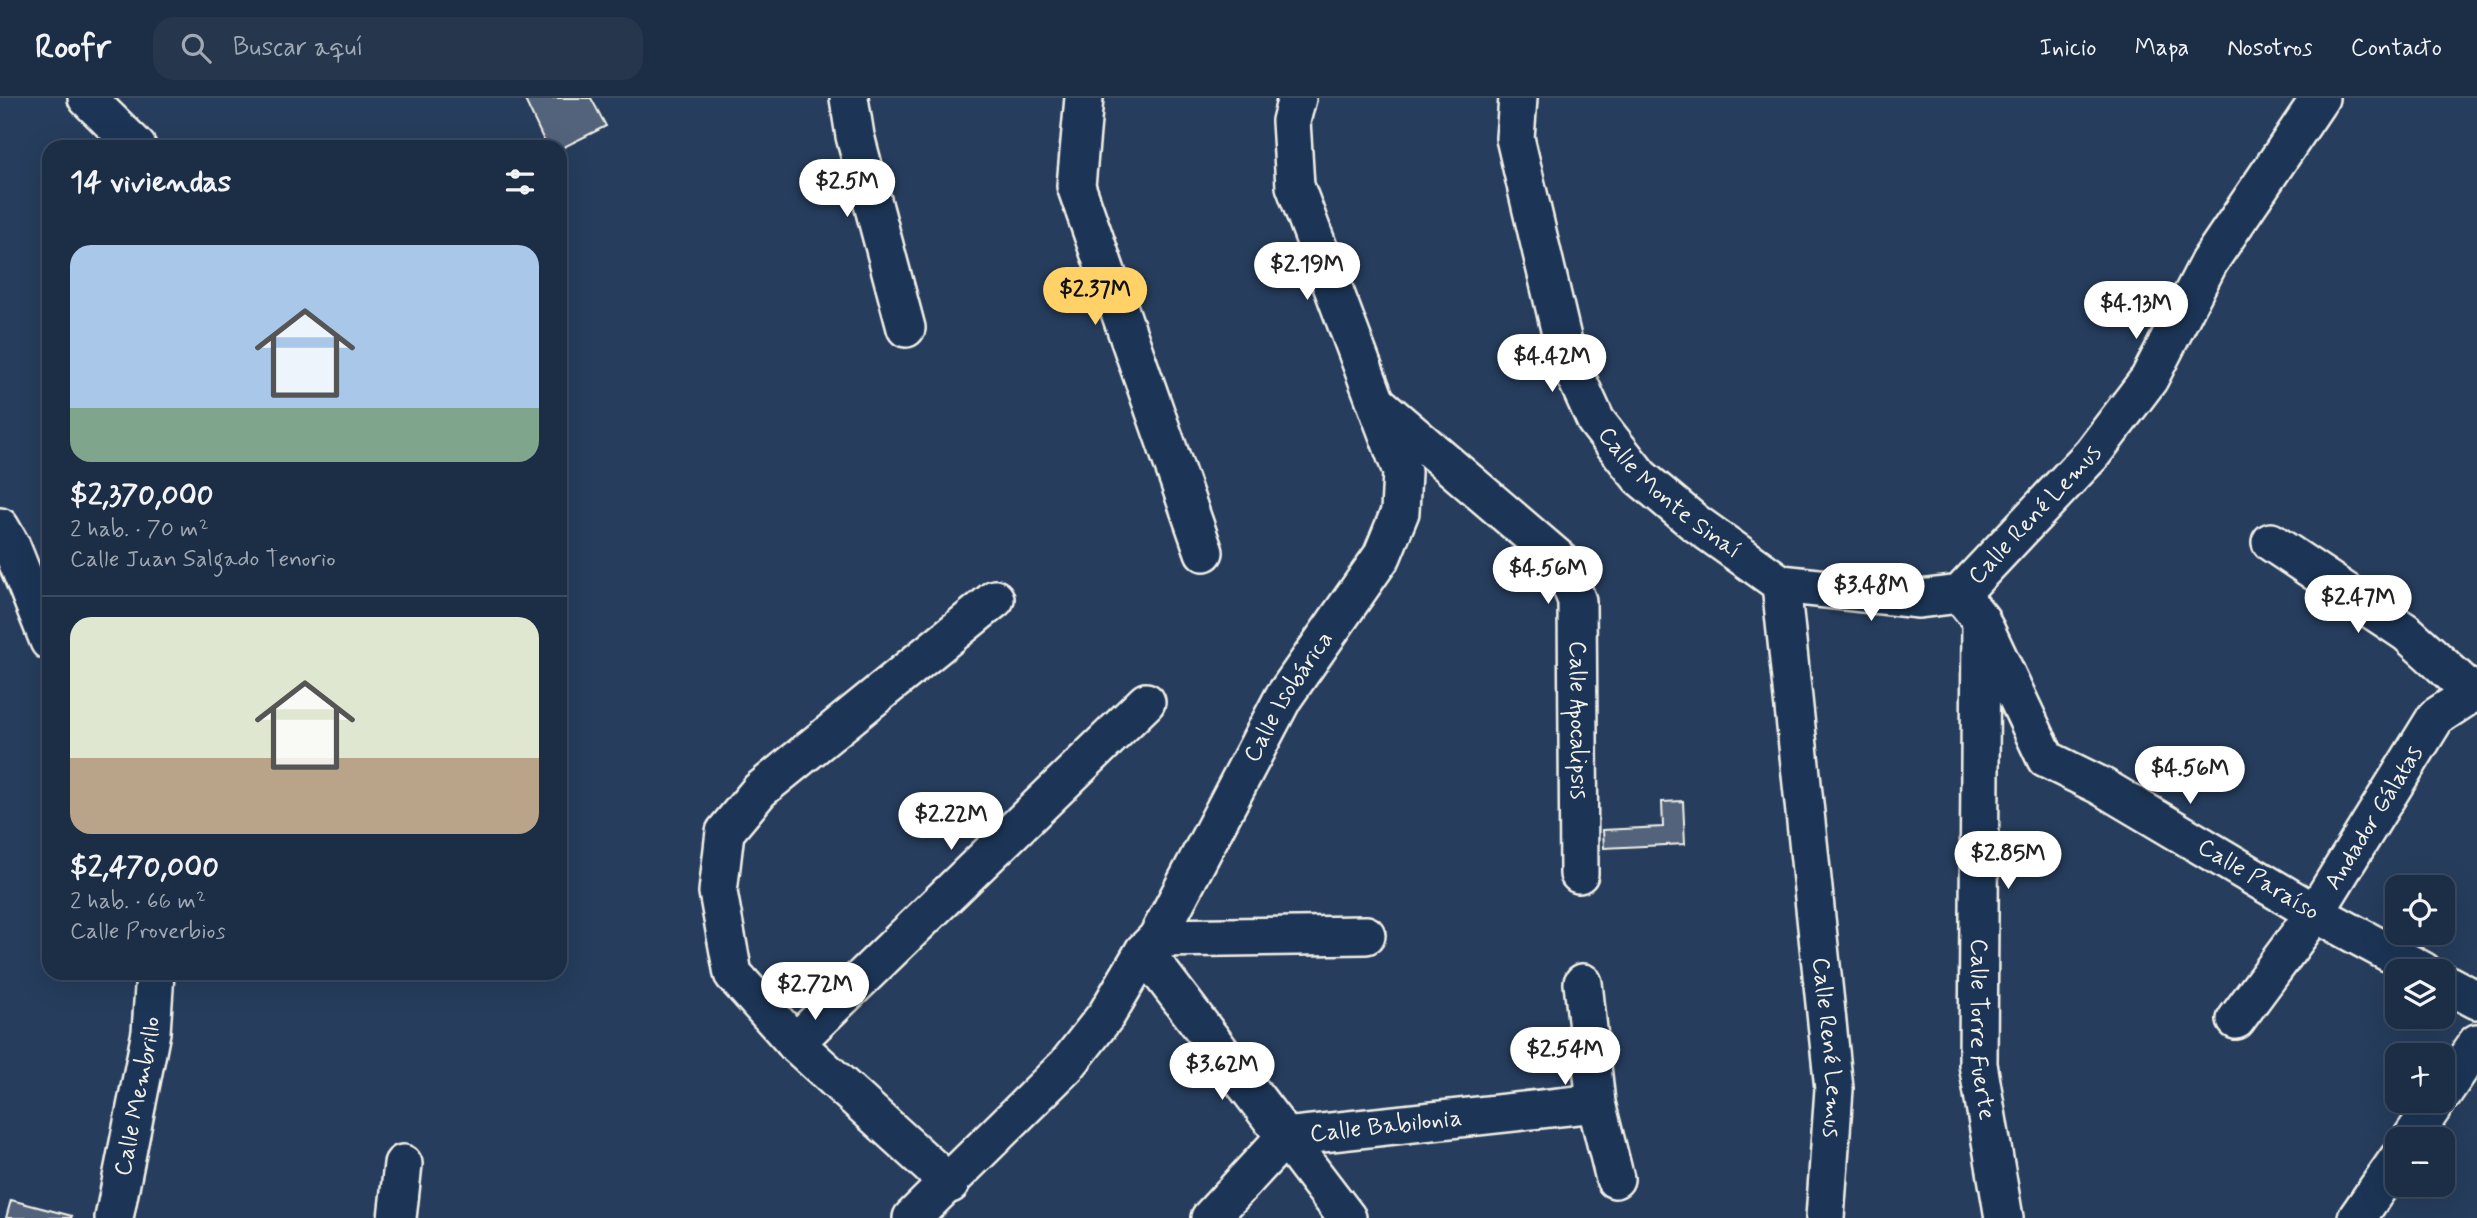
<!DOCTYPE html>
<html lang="es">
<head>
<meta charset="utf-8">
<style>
	:root { --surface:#1c2e46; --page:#25364d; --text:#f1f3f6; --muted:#a0a8b3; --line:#3a4a5f; --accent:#ffd166 }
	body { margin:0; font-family:Mynerve,sans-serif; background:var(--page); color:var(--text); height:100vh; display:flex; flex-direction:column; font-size:26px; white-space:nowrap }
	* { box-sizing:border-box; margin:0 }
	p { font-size:23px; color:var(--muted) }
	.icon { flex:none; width:38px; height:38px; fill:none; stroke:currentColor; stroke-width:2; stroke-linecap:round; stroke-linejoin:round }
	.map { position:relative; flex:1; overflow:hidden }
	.details { position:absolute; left:42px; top:42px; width:525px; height:840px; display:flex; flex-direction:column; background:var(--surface); border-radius:21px; box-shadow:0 7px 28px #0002,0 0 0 2px var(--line) }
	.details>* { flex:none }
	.controls { position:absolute; left:2385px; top:777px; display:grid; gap:14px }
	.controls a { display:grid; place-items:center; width:70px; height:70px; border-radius:14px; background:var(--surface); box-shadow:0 7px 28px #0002,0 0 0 2px var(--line); font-size:35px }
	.price { position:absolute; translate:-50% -60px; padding:0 16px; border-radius:24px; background:#fff; color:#222; font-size:23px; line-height:46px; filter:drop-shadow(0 2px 4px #0008) }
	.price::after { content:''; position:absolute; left:50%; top:42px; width:21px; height:16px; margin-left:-10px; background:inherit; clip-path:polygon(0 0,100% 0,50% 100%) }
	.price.selected { background:var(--accent); color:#111 }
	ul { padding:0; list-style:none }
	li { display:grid; align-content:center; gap:14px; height:371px; padding:0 28px }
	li+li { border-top:2px solid var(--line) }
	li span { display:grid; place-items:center; height:217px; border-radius:21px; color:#555 }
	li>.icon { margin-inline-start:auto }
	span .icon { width:126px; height:126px; fill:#fffc; stroke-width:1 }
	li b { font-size:30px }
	h2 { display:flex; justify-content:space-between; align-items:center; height:84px; padding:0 28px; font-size:30px }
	header { display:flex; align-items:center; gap:42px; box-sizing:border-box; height:98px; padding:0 35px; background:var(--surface); border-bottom:2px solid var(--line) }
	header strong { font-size:33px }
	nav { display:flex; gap:38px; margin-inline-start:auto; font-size:24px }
	.search { width:490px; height:63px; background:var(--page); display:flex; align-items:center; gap:18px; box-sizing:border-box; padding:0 24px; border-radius:21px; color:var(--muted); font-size:26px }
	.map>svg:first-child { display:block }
	.building { fill:#52647b; stroke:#f4f1e8; stroke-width:2 }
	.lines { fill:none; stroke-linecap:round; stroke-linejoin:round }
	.minor-casing { stroke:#f4f1e8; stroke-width:42 }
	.minor { stroke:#1d3557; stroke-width:37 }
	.labels { text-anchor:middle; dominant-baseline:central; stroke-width:5; stroke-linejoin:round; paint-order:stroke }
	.street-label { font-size:24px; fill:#f4f1e8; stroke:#1d3557 }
</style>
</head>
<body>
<header>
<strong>Roofr</strong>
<div class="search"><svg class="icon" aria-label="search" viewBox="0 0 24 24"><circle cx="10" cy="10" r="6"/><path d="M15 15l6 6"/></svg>Buscar aquí</div>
<nav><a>Inicio</a><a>Mapa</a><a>Nosotros</a><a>Contacto</a></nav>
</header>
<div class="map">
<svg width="2477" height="1120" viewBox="0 0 2477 1120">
	<rect width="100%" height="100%" fill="#263d5d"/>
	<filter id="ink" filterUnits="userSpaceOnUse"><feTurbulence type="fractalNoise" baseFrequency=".0143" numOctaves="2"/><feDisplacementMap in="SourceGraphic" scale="14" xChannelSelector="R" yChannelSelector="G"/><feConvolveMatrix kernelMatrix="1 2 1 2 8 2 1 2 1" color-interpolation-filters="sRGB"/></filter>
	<g filter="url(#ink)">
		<path class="building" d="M524 0H591L606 28 560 51 547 49Z
			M1683 703 1685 746 1604 750 1603 732 1663 729 1662 704Z
			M11 1102 72 1118 71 1120H6Z"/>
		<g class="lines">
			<g class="minor-casing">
				<g id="minor">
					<path d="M87 0 137 49"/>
					<path d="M849 0 855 38 906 230"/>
					<path d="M1084 0 1076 88 1204 454"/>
					<path id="s1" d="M1518 0 1515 40 1566 257 1596 323 1640 379 1694 424 1781 486 1919 501 1960 496 2092 356 2149 281 2209 164 2320 0"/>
					<path id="s2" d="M1379 307 1562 464 1577 503 1579 776"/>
					<path d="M0 429 11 448 49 543"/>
					<path d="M2271 444 2407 535 2473 595"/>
					<path id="s3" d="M1781 486 1834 991 1825 1120"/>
					<path id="s4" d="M1960 496 1981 522 1978 966 2004 1120"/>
					<path id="s5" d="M1985 531 2046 661 2101 688 2315 815 2423 873"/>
					<path d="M1157 840 1366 837"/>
					<path d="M1144 853 1347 1120"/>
					<path d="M2443 884 2477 902"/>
					<path d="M1583 885 1596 1005 1615 1081"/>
					<path id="s6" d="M2236 922 2315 815 2436 619 2477 592"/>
					<path d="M795 945 1146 604"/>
					<path d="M2443 995 2477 945"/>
					<path d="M2411 1041 2437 1003"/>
					<path d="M950 1086 795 945 733 876 718 794 725 734 760 692 995 501"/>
					<path id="s7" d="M114 1120 151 934 155 875"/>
					<path d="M397 1120 403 1066"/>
					<path id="s8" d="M912 1120 1067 967 1107 916 1144 853 1157 840 1283 600 1382 458 1400 414 1402 374 1295 88 1291 23 1297 0"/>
					<path id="s9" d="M1210 1120 1285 1039 1596 1005"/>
					<path d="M2357 1120 2398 1061"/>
				</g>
			</g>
			<use href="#minor" class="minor"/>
		</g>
	</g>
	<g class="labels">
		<g class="street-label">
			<text stroke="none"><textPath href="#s1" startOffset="439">Calle Monte Sinaí</textPath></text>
			<text stroke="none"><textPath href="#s1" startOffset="873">Calle René Lemus</textPath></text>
			<text stroke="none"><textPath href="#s8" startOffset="649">Calle Isobárica</textPath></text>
			<text stroke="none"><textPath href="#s2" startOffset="402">Calle Apocalipsis</textPath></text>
			<text stroke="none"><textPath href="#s6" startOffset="245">Andador Gálatas</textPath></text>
			<text stroke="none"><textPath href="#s5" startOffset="388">Calle Paraíso</textPath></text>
			<text stroke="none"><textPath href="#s4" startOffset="443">Calle Torre Fuerte</textPath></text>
			<text stroke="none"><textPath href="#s3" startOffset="466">Calle René Lemus</textPath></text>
			<text stroke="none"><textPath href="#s7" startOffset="124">Calle Membrillo</textPath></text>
			<text stroke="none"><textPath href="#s9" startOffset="212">Calle Babilonia</textPath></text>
		</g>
	</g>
</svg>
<div class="controls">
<a><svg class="icon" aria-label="locate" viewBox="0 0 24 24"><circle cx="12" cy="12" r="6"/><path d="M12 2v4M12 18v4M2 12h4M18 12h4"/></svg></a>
<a><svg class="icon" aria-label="layers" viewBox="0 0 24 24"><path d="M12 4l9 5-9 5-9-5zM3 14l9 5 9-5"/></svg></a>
<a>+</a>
<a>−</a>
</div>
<b class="price" style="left:847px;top:121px">$2.5M</b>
<b class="price" style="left:1307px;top:204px">$2.19M</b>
<b class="price selected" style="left:1095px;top:229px">$2.37M</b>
<b class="price" style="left:2136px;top:243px">$4.13M</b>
<b class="price" style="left:1552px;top:296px">$4.42M</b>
<b class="price" style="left:1548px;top:508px">$4.56M</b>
<b class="price" style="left:1871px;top:525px">$3.48M</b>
<b class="price" style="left:2358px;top:537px">$2.47M</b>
<b class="price" style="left:2190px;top:708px">$4.56M</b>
<b class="price" style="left:951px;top:754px">$2.22M</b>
<b class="price" style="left:2008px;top:793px">$2.85M</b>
<b class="price" style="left:815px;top:924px">$2.72M</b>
<b class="price" style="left:1565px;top:989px">$2.54M</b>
<b class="price" style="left:1222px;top:1004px">$3.62M</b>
<section class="details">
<h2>14 viviendas<svg class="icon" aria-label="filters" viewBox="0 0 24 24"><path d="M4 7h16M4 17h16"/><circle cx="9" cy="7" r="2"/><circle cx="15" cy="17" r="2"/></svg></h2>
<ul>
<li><span style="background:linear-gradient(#a9c7e8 75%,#7fa58c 0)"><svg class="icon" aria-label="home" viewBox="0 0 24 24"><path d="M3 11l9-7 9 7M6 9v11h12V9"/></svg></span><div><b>$2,370,000</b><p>2 hab. · 70 m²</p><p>Calle Juan Salgado Tenorio</p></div></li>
<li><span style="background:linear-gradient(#dfe7d0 65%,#b9a48a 0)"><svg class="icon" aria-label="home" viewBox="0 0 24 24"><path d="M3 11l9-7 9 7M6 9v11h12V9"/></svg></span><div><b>$2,470,000</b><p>2 hab. · 66 m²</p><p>Calle Proverbios</p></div></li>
</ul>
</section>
</div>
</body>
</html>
